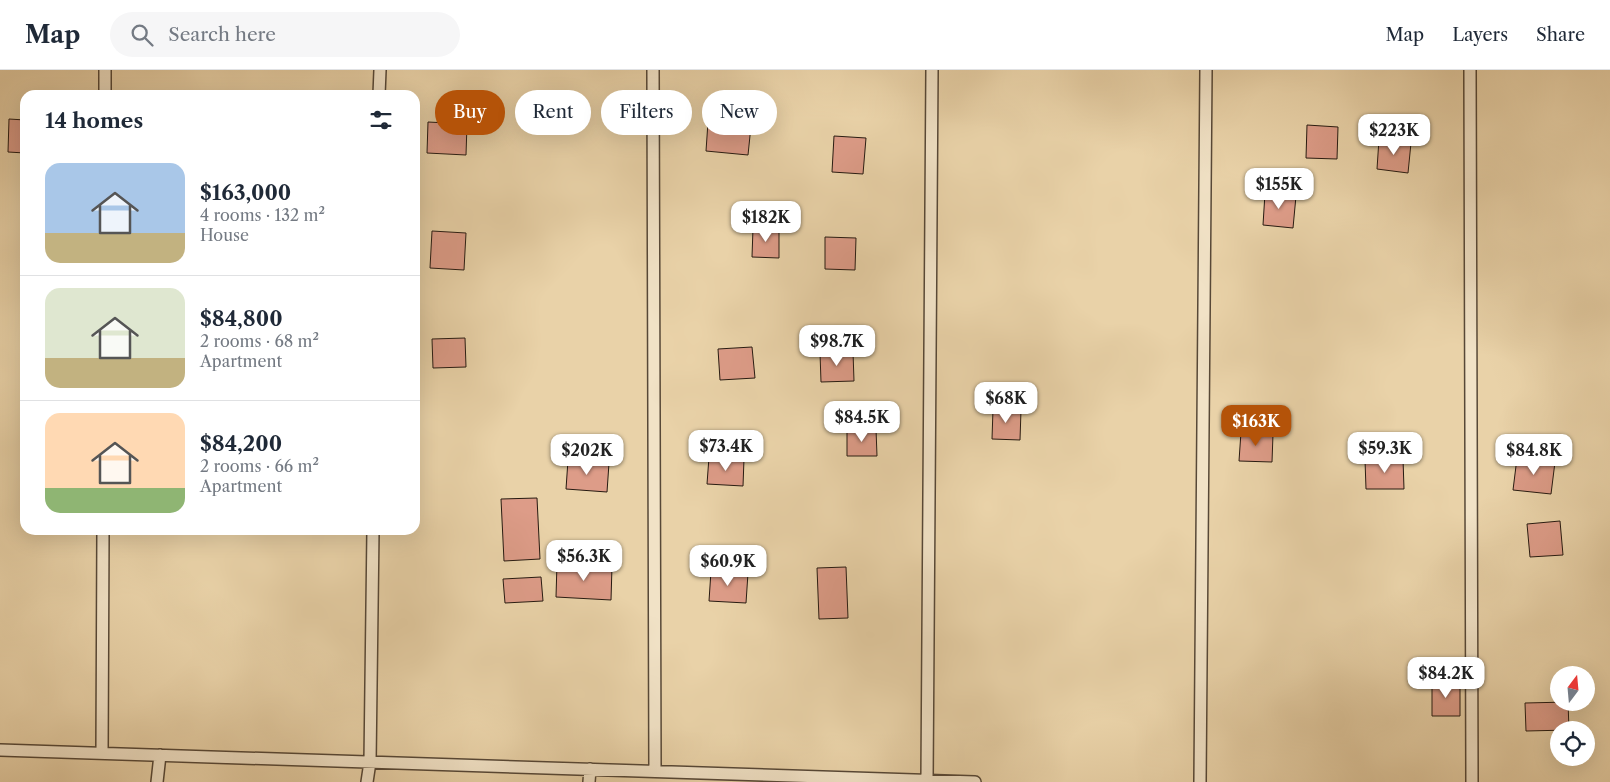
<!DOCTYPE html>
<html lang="en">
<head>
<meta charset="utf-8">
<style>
	:root { --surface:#fff; --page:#f6f6f7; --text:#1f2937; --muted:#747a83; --line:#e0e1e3; --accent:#b45309 }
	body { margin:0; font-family:"Libre Caslon Text",serif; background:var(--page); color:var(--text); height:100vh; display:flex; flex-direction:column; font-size:19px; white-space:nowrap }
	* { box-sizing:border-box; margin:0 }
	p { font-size:16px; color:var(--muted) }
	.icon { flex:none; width:28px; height:28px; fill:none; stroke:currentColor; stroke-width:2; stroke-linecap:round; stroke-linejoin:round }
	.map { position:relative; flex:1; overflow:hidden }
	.panel { position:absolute; left:20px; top:20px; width:400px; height:445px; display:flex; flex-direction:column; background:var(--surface); border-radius:15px; box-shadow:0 5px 20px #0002 }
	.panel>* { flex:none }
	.banner { position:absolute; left:435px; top:20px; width:475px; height:45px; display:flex; gap:10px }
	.needle { width:32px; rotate:16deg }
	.buttons { position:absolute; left:1550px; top:596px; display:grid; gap:10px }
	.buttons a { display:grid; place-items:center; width:45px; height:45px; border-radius:50%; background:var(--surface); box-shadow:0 5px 20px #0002; font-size:25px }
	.price { position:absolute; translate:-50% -42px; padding:0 11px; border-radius:10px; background:#fff; color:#222; font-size:16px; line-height:32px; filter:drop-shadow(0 1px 2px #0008) }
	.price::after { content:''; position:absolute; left:50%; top:30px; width:15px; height:11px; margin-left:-8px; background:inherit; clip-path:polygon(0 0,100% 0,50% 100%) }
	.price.current { background:var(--accent); color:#fff }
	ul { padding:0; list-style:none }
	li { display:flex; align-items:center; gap:15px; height:125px; padding:0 25px }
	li+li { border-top:1px solid var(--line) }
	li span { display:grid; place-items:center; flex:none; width:140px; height:100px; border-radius:15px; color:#555 }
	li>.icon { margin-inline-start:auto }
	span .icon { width:60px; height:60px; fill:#fffc; stroke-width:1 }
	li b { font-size:21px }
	h2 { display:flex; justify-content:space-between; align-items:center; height:60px; padding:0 25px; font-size:21px }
	.chip { padding:0 18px; border-radius:22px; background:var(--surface); box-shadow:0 5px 20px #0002; font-size:18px; line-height:45px }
	.chip.current { background:var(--accent); color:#fff }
	header { display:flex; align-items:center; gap:30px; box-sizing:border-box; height:70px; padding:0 25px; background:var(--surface); border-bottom:1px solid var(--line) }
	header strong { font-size:24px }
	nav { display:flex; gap:28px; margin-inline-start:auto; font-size:18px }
	.search { width:350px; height:45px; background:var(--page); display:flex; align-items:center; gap:12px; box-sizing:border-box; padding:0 18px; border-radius:28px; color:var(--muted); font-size:19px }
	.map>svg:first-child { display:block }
	.building { fill:#dd9c88; stroke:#261a11 }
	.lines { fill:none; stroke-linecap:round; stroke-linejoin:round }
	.service-casing { stroke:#574837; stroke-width:14 }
	.service { stroke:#f1e2c6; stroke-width:11 }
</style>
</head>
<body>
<header>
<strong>Map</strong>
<div class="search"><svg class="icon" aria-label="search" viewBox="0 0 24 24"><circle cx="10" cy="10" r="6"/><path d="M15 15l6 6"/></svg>Search here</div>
<nav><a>Map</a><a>Layers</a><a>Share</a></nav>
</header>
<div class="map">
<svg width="1610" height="712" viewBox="0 0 1610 712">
	<rect width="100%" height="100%" fill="#e9d2a8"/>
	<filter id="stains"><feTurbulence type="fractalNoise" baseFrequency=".004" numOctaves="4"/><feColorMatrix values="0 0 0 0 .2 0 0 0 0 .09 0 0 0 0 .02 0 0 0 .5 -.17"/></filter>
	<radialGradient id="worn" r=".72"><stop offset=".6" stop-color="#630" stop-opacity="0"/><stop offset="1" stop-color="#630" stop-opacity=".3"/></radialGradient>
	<path class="building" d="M9 49 25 50V83L8 82Z
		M428 52 467 54 466 85 427 83Z
		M708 52 751 56 748 85 706 81Z
		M1307 55 1338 57 1337 89 1306 88Z
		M834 66 866 68 863 104 832 102Z
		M1379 69 1411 73 1408 103 1377 99Z
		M1265 123 1296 126 1293 158 1263 155Z
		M753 158 779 159V188L752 187Z
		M432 161 466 163 464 200 430 198Z
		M825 167 856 168 855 200 825 199Z
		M465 268 466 297 433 298 432 269Z
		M752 277 755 308 720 310 718 279Z
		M853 282 854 311 821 312 820 283Z
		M993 339 1021 340 1020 370 992 369Z
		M876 359 877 386H847V360Z
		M1241 362 1273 364 1272 392 1239 391Z
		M709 387 744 389 743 416 707 414Z
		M1517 388 1555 392 1551 424 1513 420Z
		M1403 389 1404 419H1366L1365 390Z
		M568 390 609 393 607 422 566 419Z
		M537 428 540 489 504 491 501 429Z
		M1560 451 1563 485 1530 487 1527 454Z
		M557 493 612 496 611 530 556 527Z
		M846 497 848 548 819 549 817 498Z
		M711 501 748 503 746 533 709 531Z
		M541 507 543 531 505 533 503 509Z
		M1460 612V646H1432V613Z
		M1568 632 1569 660 1526 661 1525 633Z"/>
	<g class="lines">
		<g class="service-casing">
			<path id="service" d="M653 0 655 701
				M1470 0 1472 712
				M105 25V0
				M379 25 380 0
				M0 680 975 712
				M102 683 103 460
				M927 710 932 0
				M157 712 160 685
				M367 712 370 692 373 460
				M589 712 590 699
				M1200 712 1206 0"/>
		</g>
		<use href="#service" class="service"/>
	</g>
	<rect width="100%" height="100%" filter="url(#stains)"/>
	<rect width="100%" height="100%" fill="url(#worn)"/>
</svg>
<div class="buttons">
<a><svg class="needle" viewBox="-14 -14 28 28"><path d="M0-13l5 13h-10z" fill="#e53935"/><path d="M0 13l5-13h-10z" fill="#747a83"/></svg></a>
<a><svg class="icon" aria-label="locate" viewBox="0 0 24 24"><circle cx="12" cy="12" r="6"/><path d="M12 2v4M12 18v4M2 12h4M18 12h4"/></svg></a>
</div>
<b class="price" style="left:1394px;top:86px">$223K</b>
<b class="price" style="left:1279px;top:140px">$155K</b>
<b class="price" style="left:766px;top:173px">$182K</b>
<b class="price" style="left:837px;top:297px">$98.7K</b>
<b class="price" style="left:1006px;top:354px">$68K</b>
<b class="price" style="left:862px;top:373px">$84.5K</b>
<b class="price current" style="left:1256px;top:377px">$163K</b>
<b class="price" style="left:726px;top:402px">$73.4K</b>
<b class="price" style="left:1385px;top:404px">$59.3K</b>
<b class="price" style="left:587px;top:406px">$202K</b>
<b class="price" style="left:1534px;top:406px">$84.8K</b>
<b class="price" style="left:584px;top:512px">$56.3K</b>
<b class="price" style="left:728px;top:517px">$60.9K</b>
<b class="price" style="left:1446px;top:629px">$84.2K</b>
<div class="banner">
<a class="chip current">Buy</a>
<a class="chip">Rent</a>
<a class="chip">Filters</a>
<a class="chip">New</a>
</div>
<section class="panel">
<h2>14 homes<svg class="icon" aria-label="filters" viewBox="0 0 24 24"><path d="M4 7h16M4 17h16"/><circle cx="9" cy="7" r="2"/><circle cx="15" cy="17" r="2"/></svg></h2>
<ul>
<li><span style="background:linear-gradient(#a9c7e8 70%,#c2b280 0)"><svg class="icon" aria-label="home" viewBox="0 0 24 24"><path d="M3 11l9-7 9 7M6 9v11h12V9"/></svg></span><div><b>$163,000</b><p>4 rooms · 132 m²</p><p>House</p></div></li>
<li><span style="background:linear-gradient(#dfe7d0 70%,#c2b280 0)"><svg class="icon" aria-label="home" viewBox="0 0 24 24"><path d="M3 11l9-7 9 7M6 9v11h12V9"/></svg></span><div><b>$84,800</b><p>2 rooms · 68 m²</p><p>Apartment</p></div></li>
<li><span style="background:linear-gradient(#ffd9b3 75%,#8fb573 0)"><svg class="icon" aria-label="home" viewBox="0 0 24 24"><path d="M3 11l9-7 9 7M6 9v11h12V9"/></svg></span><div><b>$84,200</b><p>2 rooms · 66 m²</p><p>Apartment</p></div></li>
</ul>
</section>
</div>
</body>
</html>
